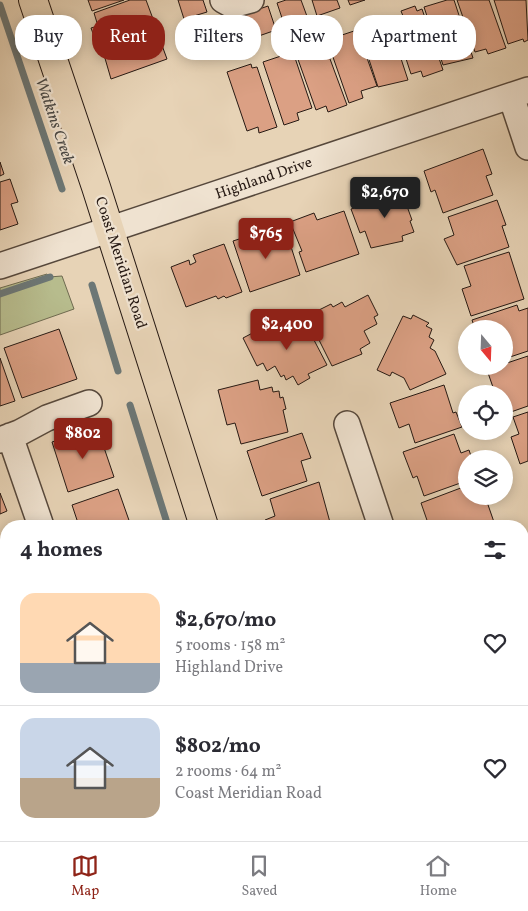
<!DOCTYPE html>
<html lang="en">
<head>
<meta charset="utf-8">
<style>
	:root { --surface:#fff; --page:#f7f7f7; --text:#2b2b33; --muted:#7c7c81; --line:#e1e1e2; --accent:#8f2418 }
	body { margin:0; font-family:Vollkorn,serif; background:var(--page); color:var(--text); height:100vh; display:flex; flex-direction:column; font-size:19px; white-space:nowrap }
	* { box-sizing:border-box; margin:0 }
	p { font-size:16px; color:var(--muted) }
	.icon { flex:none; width:28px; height:28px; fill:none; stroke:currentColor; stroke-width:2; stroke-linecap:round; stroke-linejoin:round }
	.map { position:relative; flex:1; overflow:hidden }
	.drawer { position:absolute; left:0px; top:520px; width:529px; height:321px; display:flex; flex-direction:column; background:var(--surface); border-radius:20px 20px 0 0; box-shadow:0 2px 12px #0003 }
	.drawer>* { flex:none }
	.banner { position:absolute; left:15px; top:15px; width:499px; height:45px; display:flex; gap:10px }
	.needle { width:32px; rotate:161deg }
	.buttons { position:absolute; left:458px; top:320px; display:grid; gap:10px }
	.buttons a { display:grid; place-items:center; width:55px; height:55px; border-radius:50%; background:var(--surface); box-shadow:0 2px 12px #0003; font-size:25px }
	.price { position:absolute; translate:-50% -42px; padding:0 11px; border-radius:5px; background:var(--accent); color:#fff; font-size:16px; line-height:32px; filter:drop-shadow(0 1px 2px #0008) }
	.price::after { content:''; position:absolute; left:50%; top:30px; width:15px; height:11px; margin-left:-8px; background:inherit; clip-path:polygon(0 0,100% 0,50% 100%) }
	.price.selected { background:#222; color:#fff }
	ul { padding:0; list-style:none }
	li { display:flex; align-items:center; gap:15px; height:125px; padding:0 20px }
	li+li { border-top:1px solid var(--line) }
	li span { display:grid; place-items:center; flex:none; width:140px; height:100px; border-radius:15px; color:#555 }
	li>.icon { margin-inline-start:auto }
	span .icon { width:60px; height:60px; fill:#fffc; stroke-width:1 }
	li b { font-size:21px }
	h2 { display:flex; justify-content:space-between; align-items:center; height:60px; padding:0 20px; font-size:21px }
	.tag { padding:0 18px; border-radius:20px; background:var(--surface); box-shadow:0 2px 12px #0003; font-size:18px; line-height:45px }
	.tag.selected { background:var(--accent); color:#fff }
	.tab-bar { display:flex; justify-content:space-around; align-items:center; height:70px; border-top:1px solid var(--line); background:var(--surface); font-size:14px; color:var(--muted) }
	.tab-bar a { display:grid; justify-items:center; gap:2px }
	.tab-bar .selected { color:var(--accent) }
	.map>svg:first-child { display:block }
	.green { fill:#b7bc8d; stroke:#6e6a50 }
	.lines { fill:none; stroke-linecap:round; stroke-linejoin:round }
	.stream { stroke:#6c7776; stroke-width:7 }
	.building { fill:#dba084; stroke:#261913 }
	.minor-casing { stroke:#56483c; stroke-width:28 }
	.major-casing { stroke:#261913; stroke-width:30 }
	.minor { stroke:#efe2d0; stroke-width:25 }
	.major { stroke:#e7d3b6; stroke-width:28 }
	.labels { text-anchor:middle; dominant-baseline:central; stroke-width:4.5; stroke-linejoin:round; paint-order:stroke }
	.street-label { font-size:15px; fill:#261913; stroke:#efe2d0 }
	.water-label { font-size:16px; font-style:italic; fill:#494845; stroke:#efe2d0 }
</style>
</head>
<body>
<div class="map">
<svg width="528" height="841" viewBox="0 0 528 841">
	<rect width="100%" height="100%" fill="#e7d3b6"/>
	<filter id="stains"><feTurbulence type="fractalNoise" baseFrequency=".004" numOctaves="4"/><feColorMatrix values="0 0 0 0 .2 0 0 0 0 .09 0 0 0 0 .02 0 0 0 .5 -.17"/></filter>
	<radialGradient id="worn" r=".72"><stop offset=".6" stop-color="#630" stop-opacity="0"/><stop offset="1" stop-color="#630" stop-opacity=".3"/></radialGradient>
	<path class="green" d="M47 274 49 277 62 276 74 309 0 335V288Z"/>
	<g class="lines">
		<path class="stream" d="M0 5 62 189
			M92 285 118 371
			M0 294 50 277
			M130 405 168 526"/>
	</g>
	<path class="building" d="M88 0H124L92 11Z
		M130 0H146L156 27 98 47 91 28 98 26 94 13Z
		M178 0H203L207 12 184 19Z
		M286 0H301L308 19 285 27 277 3Z
		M312 0H337L340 8 317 16Z
		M348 0H365L350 5Z
		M447 0H454L473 58 443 65 424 7Z
		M457 0H489L506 48 488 54 486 49 475 52Z
		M494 0H526L528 40 524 42 523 39 508 44Z
		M268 6 276 30 253 38 245 14Z
		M415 6 417 11 422 9 443 70 423 77 421 71 411 74 393 19 403 16 401 11Z
		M206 19 214 43 191 51 183 27Z
		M388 19 408 80 378 87 359 29Z
		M248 25 256 49 233 57 225 33Z
		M156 29 167 59 111 79 102 48Z
		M357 30 377 86 361 91 363 98 349 103 327 40Z
		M323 40 347 105 328 112 326 106 316 110 295 51Z
		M293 52 312 108 297 113 299 120 284 125 263 62Z
		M251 64 252 68 257 67 277 127 259 133 258 127 247 131 227 72Z
		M483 149 492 174 486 176 493 195 443 213 435 190 431 192 424 171Z
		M0 162 4 174 0 176Z
		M10 179 18 202 11 204 18 224 0 230V182Z
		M400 187 412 220 410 221 414 232 402 236 403 241 371 248 365 231 360 233 351 209 380 201 377 194Z
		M497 200 506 225 502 226 509 247 457 265 444 239 454 235 448 217Z
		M344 211 359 254 306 272 299 252 302 251 290 222 314 213 317 220Z
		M258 233 259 237 267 235 268 240 287 234 300 275 250 292 233 241Z
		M224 244 242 292 226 298 224 296 218 299 216 296 186 307 171 267 189 260 190 265 196 262 193 255Z
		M509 252 524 299 471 316 462 289 471 286 464 266Z
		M368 295 378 315 374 317 377 324 364 331 370 343 360 349 362 354 332 366 307 316 331 304 333 307 342 302 345 307Z
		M517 305 519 311 528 308V351L504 359V329H475L472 320Z
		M413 315 429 323 426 326 432 329 429 337 434 340 430 348 435 351 446 374 410 390 404 378 392 372 390 376 377 370 403 316 411 319Z
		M302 317 327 365 308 374 310 378 298 385 293 376 286 380 284 375 281 377 275 366 267 371 263 363 257 366 243 338 266 326 270 333Z
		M59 329 77 379 22 398 4 348Z
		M528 356V406L508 413 504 394 500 391 495 393 487 370 504 366V364Z
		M0 358 15 401 0 406Z
		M258 380 260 390 272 387 273 392 279 391 280 398 283 397 286 409 283 410 288 432 241 444 235 423 227 425 218 390Z
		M444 385 453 413 456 412 462 427 415 443 409 424 399 428 390 403Z
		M528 412V461L520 464 511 437 519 434 513 417Z
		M97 427 114 477 68 492 52 442Z
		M302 433 311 458 301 461 307 481 262 496 247 451Z
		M454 434 461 453 469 450 472 459H466V481L424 496 417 476 413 478 403 452Z
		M319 482 331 526H267L265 520 275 516 270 499Z
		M466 486V496H475L477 502 486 499 495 525 429 526 421 503Z
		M118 489 131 526H79L72 505Z
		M0 493 7 511 0 514Z
		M6 547V595L0 597V550Z
		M6 603V652H4L0 641V605Z
		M528 650V701L522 703V652Z
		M528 707V757L522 759V709Z
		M6 724V783L0 786V728Z
		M528 764V812L526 813 522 802V766Z
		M528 819V832L524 820Z
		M108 835H146L148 841H110Z
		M153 835H192L194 841H155Z
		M199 835H235L236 838 228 841H200Z
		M377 835H430L432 841H372L370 837Z"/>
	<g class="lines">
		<g class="minor-casing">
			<path id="minor" d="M223 0 232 5 251 0
				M511 96 528 147
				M0 266 528 90
				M347 424 381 526
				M10 436 41 526
				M0 440 19 433 47 418 89 403
				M522 616 528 614
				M0 700 6 696
				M482 835 484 841
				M2 841 16 835"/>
		</g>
		<g class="major-casing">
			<path id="major" d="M33 0 96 187 204 526
				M302 835 304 841"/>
		</g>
		<use href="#minor" class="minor"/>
		<use href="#major" class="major"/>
	</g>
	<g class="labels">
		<g class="street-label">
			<text transform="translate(264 179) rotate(-19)">Highland Drive</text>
			<text transform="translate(120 263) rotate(72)">Coast Meridian Road</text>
		</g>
		<g class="water-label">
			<text transform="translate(54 121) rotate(71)">Watkins Creek</text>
		</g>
	</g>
	<rect width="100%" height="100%" filter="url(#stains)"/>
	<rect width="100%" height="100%" fill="url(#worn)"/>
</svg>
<div class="buttons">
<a><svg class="needle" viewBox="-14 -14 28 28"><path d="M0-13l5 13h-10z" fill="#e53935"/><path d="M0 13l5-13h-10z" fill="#7c7c81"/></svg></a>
<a><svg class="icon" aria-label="locate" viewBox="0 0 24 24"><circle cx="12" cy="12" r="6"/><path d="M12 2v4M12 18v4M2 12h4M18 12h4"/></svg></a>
<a><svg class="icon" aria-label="layers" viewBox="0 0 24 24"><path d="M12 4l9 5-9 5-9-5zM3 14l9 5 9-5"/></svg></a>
</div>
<b class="price selected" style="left:385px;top:219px">$2,670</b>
<b class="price" style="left:266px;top:260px">$765</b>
<b class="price" style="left:287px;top:351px">$2,400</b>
<b class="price" style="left:83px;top:460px">$802</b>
<div class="banner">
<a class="tag">Buy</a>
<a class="tag selected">Rent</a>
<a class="tag">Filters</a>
<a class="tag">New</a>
<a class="tag">Apartment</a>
</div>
<section class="drawer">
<h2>4 homes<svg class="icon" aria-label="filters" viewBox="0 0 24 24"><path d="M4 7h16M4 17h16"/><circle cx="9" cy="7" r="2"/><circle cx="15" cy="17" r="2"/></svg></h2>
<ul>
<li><span style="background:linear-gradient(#ffd9b3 70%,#9aa5b1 0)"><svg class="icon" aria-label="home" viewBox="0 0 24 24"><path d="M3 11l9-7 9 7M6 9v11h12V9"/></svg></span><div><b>$2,670/mo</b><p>5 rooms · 158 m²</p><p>Highland Drive</p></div><svg class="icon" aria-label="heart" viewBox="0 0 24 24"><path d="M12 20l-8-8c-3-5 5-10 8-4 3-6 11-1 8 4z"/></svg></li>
<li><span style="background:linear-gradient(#c9d6e8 60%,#b9a48a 0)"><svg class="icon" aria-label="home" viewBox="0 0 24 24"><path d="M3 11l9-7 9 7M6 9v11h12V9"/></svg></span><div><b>$802/mo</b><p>2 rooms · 64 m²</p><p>Coast Meridian Road</p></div><svg class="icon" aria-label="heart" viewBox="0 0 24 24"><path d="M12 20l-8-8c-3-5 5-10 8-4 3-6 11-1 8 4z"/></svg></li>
</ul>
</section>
</div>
<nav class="tab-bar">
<a class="selected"><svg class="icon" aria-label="map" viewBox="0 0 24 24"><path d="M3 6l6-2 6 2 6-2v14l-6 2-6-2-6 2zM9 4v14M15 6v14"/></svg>Map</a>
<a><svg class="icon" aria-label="saved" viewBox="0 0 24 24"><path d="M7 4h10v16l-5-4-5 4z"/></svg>Saved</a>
<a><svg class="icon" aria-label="home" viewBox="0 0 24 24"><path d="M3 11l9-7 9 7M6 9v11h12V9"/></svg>Home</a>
</nav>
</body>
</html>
